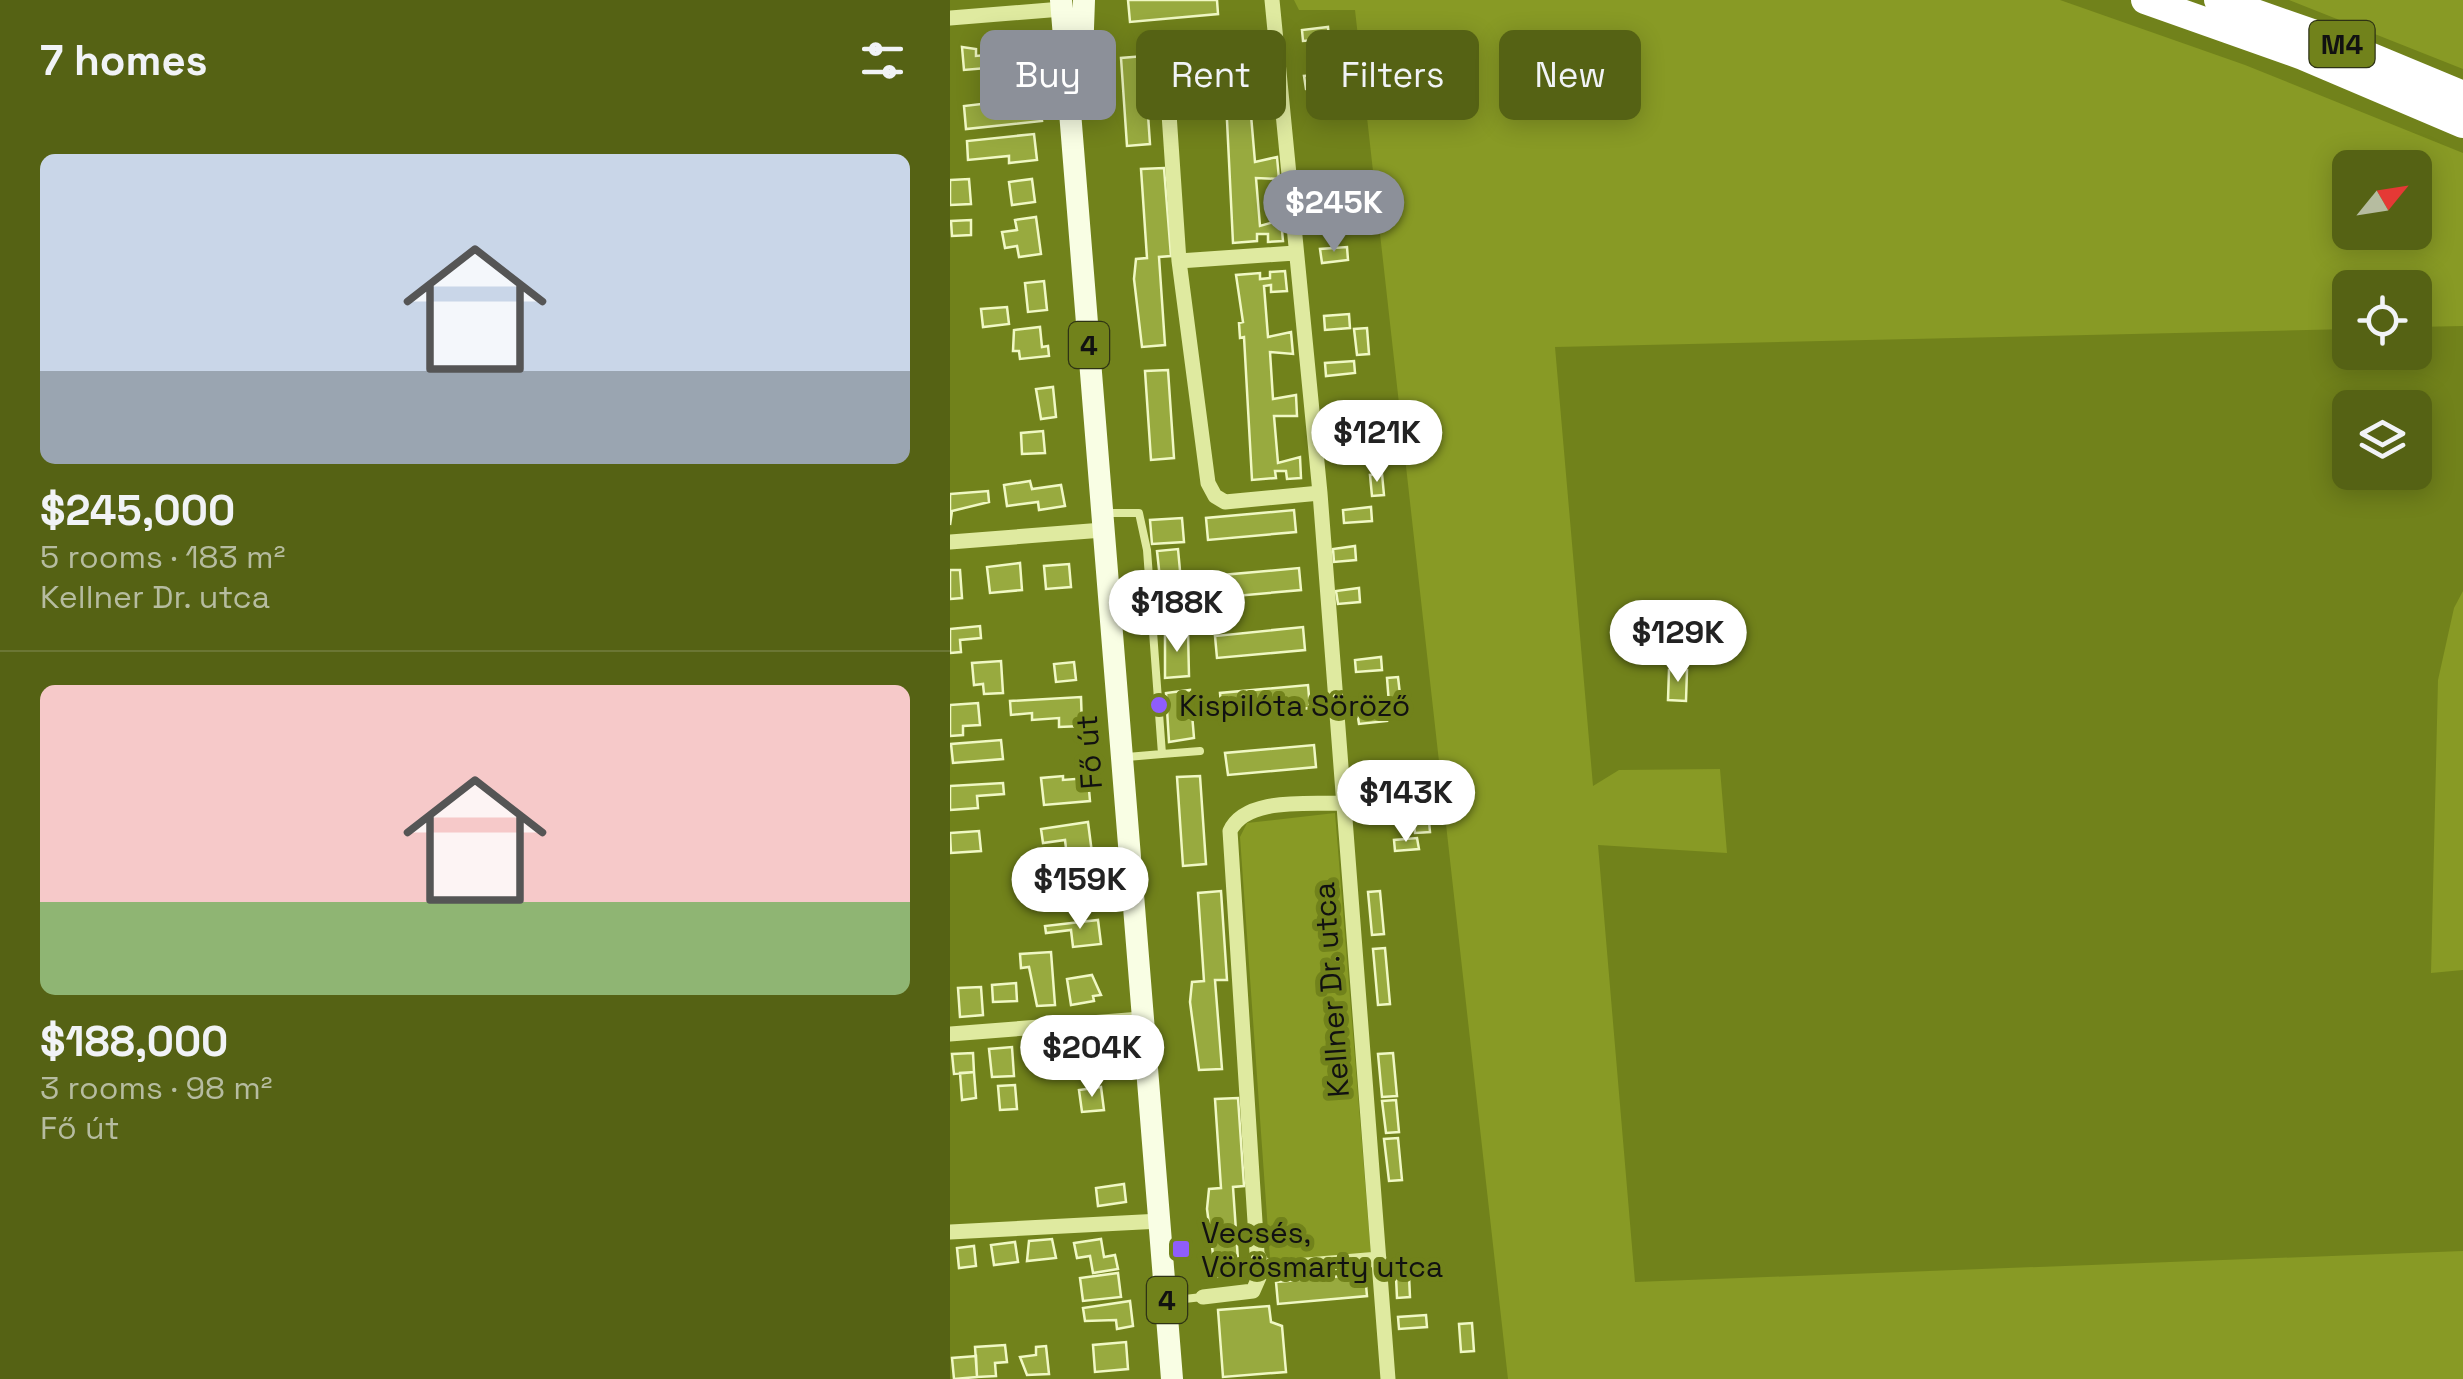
<!DOCTYPE html>
<html lang="en">
<head>
<meta charset="utf-8">
<style>
	:root { --surface:#556214; --page:#5e6b22; --text:#f1f3f6; --muted:#b6bca0; --line:#6b7634; --accent:#8c9099 }
	body { margin:0; font-family:"Space Grotesk",sans-serif; background:var(--page); color:var(--text); height:100vh; display:flex; flex-direction:column; font-size:38px; white-space:nowrap }
	* { box-sizing:border-box; margin:0 }
	p { font-size:32px; color:var(--muted) }
	.icon { flex:none; width:55px; height:55px; fill:none; stroke:currentColor; stroke-width:2; stroke-linecap:round; stroke-linejoin:round }
	.map { position:relative; flex:1; overflow:hidden }
	.sheet { display:flex; flex-direction:column; background:var(--surface); width:950px }
	.sheet>* { flex:none }
	.banner { position:absolute; left:30px; top:30px; width:950px; height:90px; display:flex; gap:20px }
	.needle { width:65px; rotate:60deg }
	.buttons { position:absolute; left:1382px; top:150px; display:grid; gap:20px }
	.buttons a { display:grid; place-items:center; width:100px; height:100px; border-radius:15px; background:var(--surface); box-shadow:0 5px 25px #0003; font-size:50px }
	.price { position:absolute; translate:-50% -85px; padding:0 22px; border-radius:35px; background:#fff; color:#222; font-size:32px; line-height:65px; filter:drop-shadow(0 2px 5px #0008) }
	.price::after { content:''; position:absolute; left:50%; top:60px; width:30px; height:22px; margin-left:-15px; background:inherit; clip-path:polygon(0 0,100% 0,50% 100%) }
	.price.current { background:var(--accent); color:#fff }
	ul { padding:0; list-style:none }
	li { display:grid; align-content:center; gap:20px; height:530px; padding:0 40px }
	li+li { border-top:2px solid var(--line) }
	li span { display:grid; place-items:center; height:310px; border-radius:15px; color:#555 }
	li>.icon { margin-inline-start:auto }
	span .icon { width:180px; height:180px; fill:#fffc; stroke-width:1 }
	li b { font-size:42px }
	h2 { display:flex; justify-content:space-between; align-items:center; height:120px; padding:0 40px; font-size:42px }
	.chip { padding:0 35px; border-radius:15px; background:var(--surface); box-shadow:0 5px 25px #0003; font-size:35px; line-height:90px }
	.chip.current { background:var(--accent); color:#fff }
	main { display:flex; flex:1; min-height:0 }
	.map>svg:first-child { display:block }
	.green { fill:#889a25; fill-rule:evenodd }
	.building { fill:#98aa3f; stroke:#f0f8c4; stroke-width:2.5 }
	.lines { fill:none; stroke-linecap:round; stroke-linejoin:round }
	.lane { stroke:#dfeaa0; stroke-width:8 }
	.street { stroke:#dfeaa0; stroke-width:15 }
	.primary { stroke:#f9fee4; stroke-width:22 }
	.highway { stroke:#fff; stroke-width:28 }
	.poi-dot { fill:#8f5dfb; stroke:#71821b; stroke-width:4 }
	.labels { text-anchor:middle; dominant-baseline:central; stroke-width:10; stroke-linejoin:round; paint-order:stroke }
	.shield { fill:#71821b; stroke:#2e3314; stroke-width:2.5 }
	.shield-label { font-size:28px; font-weight:bold; fill:#111 }
	.poi-label { font-size:30px; fill:#111; stroke:#71821b; text-anchor:start }
	.street-label { font-size:30px; fill:#111; stroke:#71821b }
</style>
</head>
<body>
<main>
<section class="sheet">
<h2>7 homes<svg class="icon" aria-label="filters" viewBox="0 0 24 24"><path d="M4 7h16M4 17h16"/><circle cx="9" cy="7" r="2"/><circle cx="15" cy="17" r="2"/></svg></h2>
<ul>
<li><span style="background:linear-gradient(#c9d6e8 70%,#9aa5b1 0)"><svg class="icon" aria-label="home" viewBox="0 0 24 24"><path d="M3 11l9-7 9 7M6 9v11h12V9"/></svg></span><div><b>$245,000</b><p>5 rooms · 183 m²</p><p>Kellner Dr. utca</p></div></li>
<li><span style="background:linear-gradient(#f6c9c9 70%,#8fb573 0)"><svg class="icon" aria-label="home" viewBox="0 0 24 24"><path d="M3 11l9-7 9 7M6 9v11h12V9"/></svg></span><div><b>$188,000</b><p>3 rooms · 98 m²</p><p>Fő út</p></div></li>
</ul>
</section>
<div class="map">
<svg width="1513" height="1379" viewBox="0 0 1513 1379">
	<rect width="100%" height="100%" fill="#71821b"/>
	<path class="green" d="M344 0H1110L1295 65 1513 153V326L1465 327V288H1400V329L605 347 643 786 669 770 770 769 777 853 648 845 685 1282 1513 1251V1379H558L405 10H349ZM1400 168H1465V232H1400Z
		M1339 0H1513V69Z
		M1513 591V970L1481 973 1488 680 1504 608Z
		M385 813 421 1255 328 1262 320 1259 290 837 297 823Z"/>
	<path class="building" d="M178 0H267L268 14 180 22Z
		M378 27 379 39 353 41 352 30Z
		M317 34 319 54 303 55 302 48 296 49 300 100 323 95 324 117 301 115 305 162 327 157 329 179 306 178 310 226 331 220 333 241 318 242V234H307V241L283 243 276 100H272L271 85H275L267 38 292 36V41H302L301 35Z
		M58 36 60 66 48 67 46 37Z
		M85 42 87 62 60 64 58 44Z
		M391 42 393 68 381 69 379 43Z
		M12 47 26 49V56L47 54 48 67 14 70Z
		M194 56 200 144 177 146 171 58Z
		M87 72 88 92 65 94 63 74Z
		M380 74 381 87 356 89 354 76Z
		M66 100V105L89 102 92 121 16 129 14 106Z
		M84 134 87 160 59 163V156L18 160 17 141Z
		M214 168 221 256 209 257 215 345 192 347 184 279 186 259 197 258 191 169Z
		M19 179 21 204 0 205V180Z
		M82 179 85 202 62 205 59 182Z
		M396 195 397 211 366 214 365 198Z
		M86 217 91 254 69 257 67 246 55 248 52 232 67 230 65 220Z
		M21 220V235L2 236 1 221Z
		M397 247 398 260 372 263 370 249Z
		M335 271 337 291 321 292V285L314 286 318 337 341 332 343 354 320 352 323 399 346 395 347 416H324L328 463 350 457 351 478 337 479 336 471H325L326 478 302 480 294 337 290 338 289 323 293 322 286 275 310 273V279L320 278V272Z
		M94 281 97 310 78 312 75 283Z
		M57 307 59 324 33 327 31 309Z
		M399 314 400 328 375 330 374 316Z
		M90 327 92 347 98 346 99 356 70 359 69 351H63L64 330Z
		M417 328 419 354 407 355 404 329Z
		M404 361 405 373 376 376 375 363Z
		M218 370 224 458 201 460 195 371Z
		M103 387 106 417 91 419 86 389Z
		M93 431 95 453 72 454 71 433Z
		M432 474 434 495 422 496 420 475Z
		M80 481 82 489 111 485 115 506 89 510 88 502 57 506 54 485Z
		M38 491 39 502 2 511 0 525V494Z
		M421 507 422 521 394 523 393 510Z
		M344 510 346 532 258 540 256 518Z
		M232 518 234 542 202 544 200 520Z
		M405 546 406 560 384 562 383 549Z
		M228 549 234 614 214 616 207 551Z
		M70 563 72 590 40 593 37 567Z
		M119 564 121 587 96 589 94 566Z
		M349 568 351 590 263 598 261 576Z
		M0 570H10L12 598 0 599Z
		M409 588 410 602 388 604 386 591Z
		M30 626 31 638 10 640 11 652 0 653V629Z
		M353 627 355 650 267 658 265 636Z
		M238 631 239 676 215 678V633Z
		M431 657 432 670 406 672 405 660Z
		M51 661 53 693 34 694 33 684 24 685 22 663Z
		M124 662 126 680 106 682 104 664Z
		M719 670H737L736 701 718 700Z
		M448 677 451 703 439 704 437 678Z
		M358 685 360 708 272 716 270 693Z
		M240 690 244 738 219 742 216 693Z
		M131 697 132 726 109 727V718L82 720V713L61 715 60 701Z
		M28 703 30 725 13 726V735L0 736V705Z
		M435 708 437 721 409 724 407 711Z
		M51 740 53 759 3 763 1 744Z
		M364 745 366 767 278 775 275 753Z
		M113 776V780L138 778 140 801 94 805 91 778Z
		M250 776 256 864 233 866 227 777Z
		M53 783 54 794 27 796 28 808 0 810V786Z
		M467 796 468 807 441 810 440 798Z
		M437 802 438 815 416 817 415 804Z
		M478 811 480 832 465 833 463 813Z
		M138 822 142 853 117 856 115 840 93 843 91 829Z
		M29 831 31 851 1 853 0 833Z
		M467 838 469 849 445 851 444 840Z
		M131 871 133 897 105 900 104 891H97L95 875Z
		M271 891 277 980H265L272 1069 249 1070 240 1002 242 982 254 981 248 893Z
		M430 891 434 934 422 935 418 892Z
		M148 920 151 944 123 947 121 930 96 933 95 926Z
		M435 948 440 1004 428 1005 423 949Z
		M101 952 105 1005 87 1006 79 967 71 968 70 954Z
		M142 975 151 995 143 996 144 1001 121 1005 117 979Z
		M66 983 67 1001 43 1002 42 985Z
		M31 987 33 1015 10 1017 8 988Z
		M116 1037 118 1057 99 1059 98 1039Z
		M146 1041 149 1071 127 1073 124 1043Z
		M62 1047 64 1076 42 1077 39 1049Z
		M23 1053 24 1072 4 1074 2 1054Z
		M443 1053 447 1096 432 1097 428 1054Z
		M24 1072 26 1098 12 1100 10 1073Z
		M65 1085 67 1109 50 1110 48 1086Z
		M151 1087 154 1110 132 1112 129 1090Z
		M288 1098 294 1186 283 1187 289 1275 266 1277 257 1209 259 1189 271 1188 265 1099Z
		M446 1100 449 1132 436 1133 432 1101Z
		M448 1138 452 1180 439 1181 434 1139Z
		M174 1184 176 1202 148 1206 146 1188Z
		M102 1239 106 1258 77 1261 79 1241Z
		M151 1239 154 1257 165 1255 168 1269 143 1273 140 1256 127 1258 124 1243Z
		M65 1242 68 1262 44 1265 41 1245Z
		M24 1246 26 1266 9 1268 7 1248Z
		M168 1273 171 1297 133 1301 130 1278Z
		M415 1274 417 1296 328 1304 326 1282Z
		M459 1276 460 1297 447 1298 446 1277Z
		M180 1301 183 1326 167 1329 166 1320 135 1321 133 1308Z
		M319 1306 321 1322 332 1326 336 1372 273 1377 268 1310Z
		M476 1315 477 1327 449 1329 448 1317Z
		M522 1323 524 1351 511 1352 509 1324Z
		M176 1342 178 1369 145 1372 143 1345Z
		M55 1345 57 1362 45 1363 46 1376 27 1377 25 1347Z
		M96 1346 99 1374 77 1375 70 1357 86 1355V1347Z
		M26 1356 27 1377 4 1379 2 1358Z"/>
	<g class="lines">
		<path class="lane" d="M156 513H189L197 550 212 754 177 757
			M212 754 250 751
			M217 1301 252 1297"/>
		<path class="street" d="M322 0 370 493 438 1379
			M0 18 112 9
			M214 40 229 261 258 483 265 496 275 502 370 493
			M229 261 345 253
			M0 542 153 530
			M394 803C361 805 296 796 280 831L307 1253 311 1263 321 1268 429 1259
			M0 1034 191 1019
			M0 1232 211 1221
			M253 1297 303 1291 314 1266"/>
		<path class="primary" d="M111 0 222 1379
			M131 83 134 0"/>
		<path class="highway" d="M1195 0 1353 56 1513 124
			M1268 0 1371 36 1513 95"/>
	</g>
	<g class="poi-dot">
		<circle cx="209" cy="705" r="10"/>
		<rect x="221" y="1239" width="20" height="20" rx="5"/>
	</g>
	<g class="labels">
		<g class="shield">
			<rect x="1359.5" y="21" width="65" height="46" rx="8"/>
			<rect x="119" y="322" width="40" height="46" rx="8"/>
			<rect x="197" y="1277" width="40" height="46" rx="8"/>
		</g>
		<g class="shield-label">
			<text x="1392" y="44">M4</text>
			<text x="139" y="345">4</text>
			<text x="217" y="1300">4</text>
		</g>
		<g class="poi-label">
			<text x="229" y="705">Kispilóta Söröző</text>
			<text x="251" y="1232">Vecsés,<tspan x="251" dy="34">Vörösmarty utca</tspan></text>
		</g>
		<g class="street-label">
			<text transform="translate(139 752) rotate(-94)">Fő út</text>
			<text transform="translate(381 990) rotate(-94)">Kellner Dr. utca</text>
		</g>
	</g>
</svg>
<div class="buttons">
<a><svg class="needle" viewBox="-14 -14 28 28"><path d="M0-13l5 13h-10z" fill="#e53935"/><path d="M0 13l5-13h-10z" fill="#b6bca0"/></svg></a>
<a><svg class="icon" aria-label="locate" viewBox="0 0 24 24"><circle cx="12" cy="12" r="6"/><path d="M12 2v4M12 18v4M2 12h4M18 12h4"/></svg></a>
<a><svg class="icon" aria-label="layers" viewBox="0 0 24 24"><path d="M12 4l9 5-9 5-9-5zM3 14l9 5 9-5"/></svg></a>
</div>
<b class="price current" style="left:384px;top:255px">$245K</b>
<b class="price" style="left:427px;top:485px">$121K</b>
<b class="price" style="left:227px;top:655px">$188K</b>
<b class="price" style="left:728px;top:685px">$129K</b>
<b class="price" style="left:456px;top:845px">$143K</b>
<b class="price" style="left:130px;top:932px">$159K</b>
<b class="price" style="left:142px;top:1100px">$204K</b>
<div class="banner">
<a class="chip current">Buy</a>
<a class="chip">Rent</a>
<a class="chip">Filters</a>
<a class="chip">New</a>
</div>
</div>
</main>
</body>
</html>
